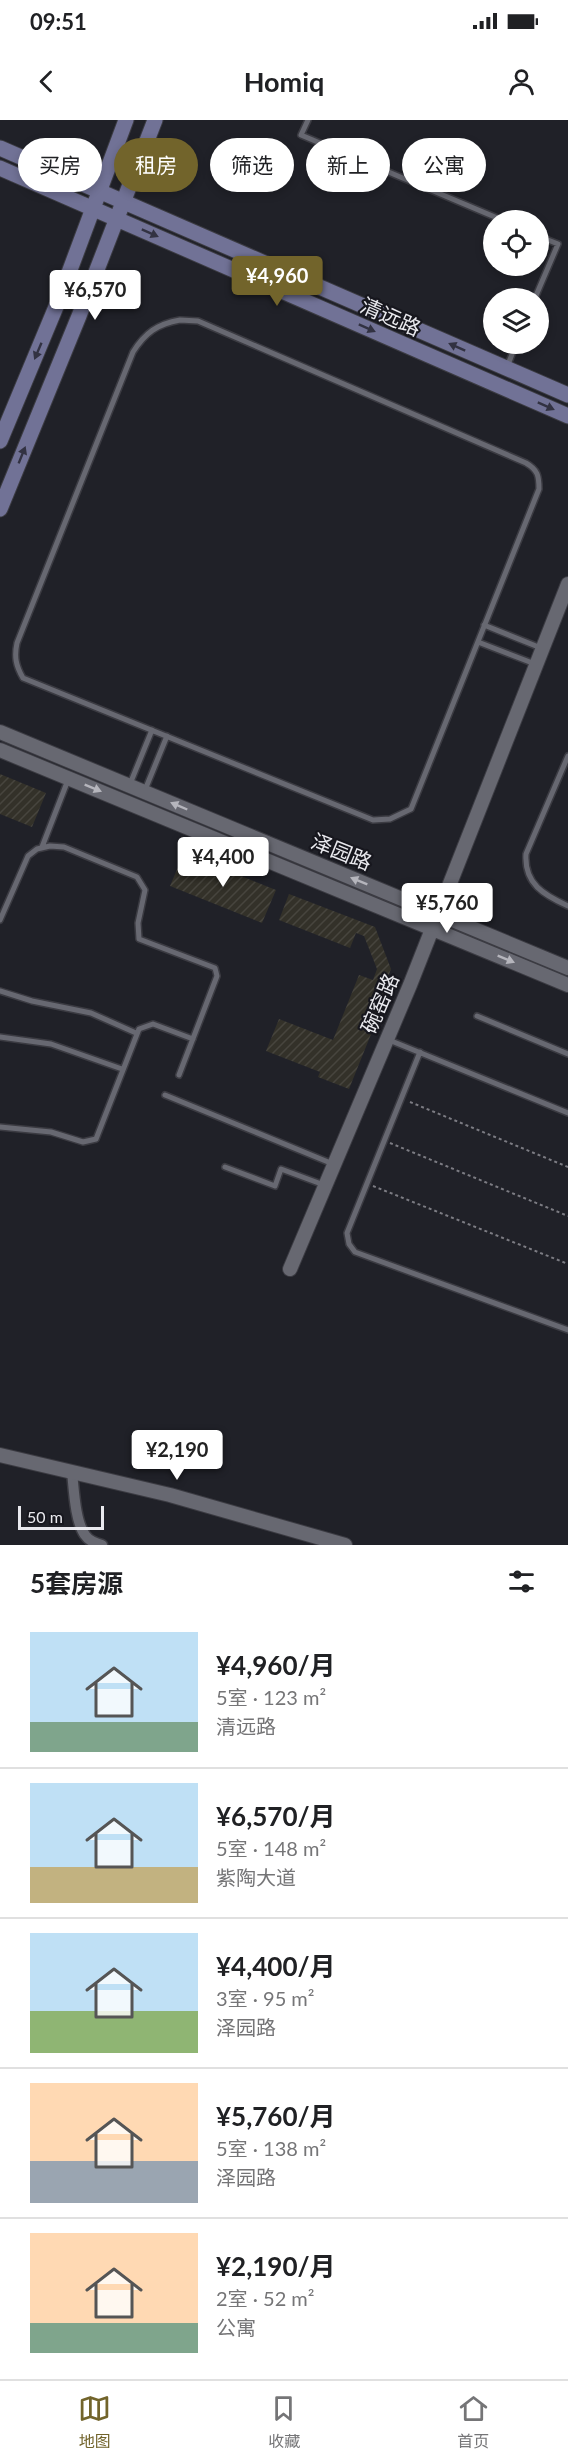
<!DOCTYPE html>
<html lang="zh">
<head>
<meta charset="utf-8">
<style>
	:root { --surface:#fff; --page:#f2f2f2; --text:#202124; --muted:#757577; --line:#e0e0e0; --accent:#72642b }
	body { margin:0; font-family:Lato,"Noto Sans SC",sans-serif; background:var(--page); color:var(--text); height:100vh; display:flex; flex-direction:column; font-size:22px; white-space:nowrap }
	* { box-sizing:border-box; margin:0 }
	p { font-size:20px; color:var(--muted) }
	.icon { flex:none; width:33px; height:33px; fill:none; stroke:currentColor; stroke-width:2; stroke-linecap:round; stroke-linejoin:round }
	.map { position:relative; height:1425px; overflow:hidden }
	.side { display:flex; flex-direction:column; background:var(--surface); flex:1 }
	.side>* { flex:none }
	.hud { position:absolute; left:18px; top:18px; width:532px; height:54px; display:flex; gap:12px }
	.buttons { position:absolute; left:483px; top:90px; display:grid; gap:12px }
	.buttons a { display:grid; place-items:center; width:66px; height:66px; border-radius:50%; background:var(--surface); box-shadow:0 3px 9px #0003; font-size:30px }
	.scale { position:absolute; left:18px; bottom:15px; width:86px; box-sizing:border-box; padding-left:6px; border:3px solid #e9e9ee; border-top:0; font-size:16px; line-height:21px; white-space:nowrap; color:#e9e9ee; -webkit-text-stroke:4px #17171e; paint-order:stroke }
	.price { position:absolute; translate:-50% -51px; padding:0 14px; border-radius:6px; background:#fff; color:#222; font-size:20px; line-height:39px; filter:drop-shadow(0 2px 3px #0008) }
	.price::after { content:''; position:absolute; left:50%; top:36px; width:18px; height:14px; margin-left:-9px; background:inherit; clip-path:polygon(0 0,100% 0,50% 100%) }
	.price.active { background:var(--accent); color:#fff }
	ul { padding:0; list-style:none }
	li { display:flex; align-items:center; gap:18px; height:150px; padding:0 30px }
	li+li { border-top:2px solid var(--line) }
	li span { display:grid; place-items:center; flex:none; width:168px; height:120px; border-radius:0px; color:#555 }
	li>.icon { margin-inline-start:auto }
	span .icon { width:72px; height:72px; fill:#fffc; stroke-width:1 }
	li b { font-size:26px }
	h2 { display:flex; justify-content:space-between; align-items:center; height:72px; padding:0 30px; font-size:26px }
	.chip { padding:0 21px; border-radius:27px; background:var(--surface); box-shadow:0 3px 9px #0003; font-size:21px; line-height:54px }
	.chip.active { background:var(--accent); color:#fff }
	.status { display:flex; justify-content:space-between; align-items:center; height:42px; padding:0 30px; background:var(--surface); direction:ltr }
	.status svg { height:16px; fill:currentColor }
	header { display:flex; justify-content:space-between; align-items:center; height:78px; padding:0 30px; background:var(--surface); font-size:27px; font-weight:700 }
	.tabs { display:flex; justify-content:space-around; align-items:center; height:84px; border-top:2px solid var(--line); background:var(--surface); font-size:16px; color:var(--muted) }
	.tabs a { display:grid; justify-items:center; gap:3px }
	.tabs .active { color:var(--accent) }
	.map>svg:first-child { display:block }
	.building { fill:url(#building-hatch) }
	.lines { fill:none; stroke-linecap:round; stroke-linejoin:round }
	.service-casing { stroke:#3b3b42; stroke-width:8 }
	.minor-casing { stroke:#3b3b42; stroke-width:13 }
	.tertiary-casing { stroke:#3b3b42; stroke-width:16 }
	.secondary-casing { stroke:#3b3b42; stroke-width:17 }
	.path { stroke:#7c7c83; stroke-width:2; stroke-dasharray:3 3; stroke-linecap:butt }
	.service { stroke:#676871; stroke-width:5 }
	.minor { stroke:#676871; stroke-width:10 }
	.tertiary { stroke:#676871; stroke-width:14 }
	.secondary { stroke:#717296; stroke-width:15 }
	.oneway { fill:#323242 }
	.oneway2 { fill:#b5b5bc }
	.labels { text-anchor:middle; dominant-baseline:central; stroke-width:4.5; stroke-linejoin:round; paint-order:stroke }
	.street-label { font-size:21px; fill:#e9e9ee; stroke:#17171e }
</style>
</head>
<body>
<div class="status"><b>09:51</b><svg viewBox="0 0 49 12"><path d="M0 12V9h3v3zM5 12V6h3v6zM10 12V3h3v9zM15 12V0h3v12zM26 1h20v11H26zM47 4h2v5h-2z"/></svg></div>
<header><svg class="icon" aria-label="back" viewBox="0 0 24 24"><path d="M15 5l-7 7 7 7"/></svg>Homiq<svg class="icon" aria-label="person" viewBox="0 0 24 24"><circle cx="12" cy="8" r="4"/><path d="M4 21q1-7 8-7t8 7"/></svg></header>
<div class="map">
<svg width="568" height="1425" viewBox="0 0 568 1425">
	<defs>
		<pattern id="building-hatch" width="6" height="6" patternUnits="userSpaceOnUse" patternTransform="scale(1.5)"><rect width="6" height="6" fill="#333129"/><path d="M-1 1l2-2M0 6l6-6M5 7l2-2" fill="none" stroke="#47453e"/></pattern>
	</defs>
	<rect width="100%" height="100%" fill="#202128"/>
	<path class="building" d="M0 654 46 673 32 707 0 694Z
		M184 733 276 770 262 803 170 766Z
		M289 774 375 807 391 849 385 865 390 867 349 969 318 957 320 952 266 931 279 899 333 920 359 855 373 860 377 849 364 816 356 813 350 828 279 800Z"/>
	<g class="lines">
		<g class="service-casing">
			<path id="service" d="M308 0 301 15 502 100
				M535 178 558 124 538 116
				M180 200 198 201 526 343C538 350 539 356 539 369L411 689 390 699 373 700 23 558C16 546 14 537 17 523L133 232C145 213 157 204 180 200Z
				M507 247 516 224
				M484 505 541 528
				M478 522 535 544
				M568 636 526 734C524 764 544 775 568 786
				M130 664 152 610
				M145 670 167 616
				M42 727 68 660
				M0 800 28 736 37 729 50 726 64 727 137 757 145 770 138 803 139 819 215 848 217 856 179 955
				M0 871 32 881 91 893 136 913
				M477 896 568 934
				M0 917 51 924 122 949
				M389 920 568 993
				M420 932 347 1113 349 1124 355 1132 568 1210
				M165 975 333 1044
				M0 1007 51 1012 83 1022 96 1019 139 909 153 904 193 919
				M225 1047 275 1066 281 1049 324 1065"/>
		</g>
		<g class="minor-casing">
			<path id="minor" d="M72 1352C74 1370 75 1401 85 1415 89 1421 95 1423 102 1425"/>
		</g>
		<g class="tertiary-casing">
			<path id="tertiary" d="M0 612 568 848
				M0 630 568 865
				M290 1149 410 865 568 464
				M0 1335 170 1375 345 1425"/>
		</g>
		<g class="secondary-casing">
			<path id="secondary" d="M0 28 568 275
				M0 48 568 296
				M0 321 58 182 126 0
				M0 389 79 196 155 0"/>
		</g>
		<path class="path" d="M410 982 568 1047
			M390 1023 568 1096
			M373 1066 568 1144"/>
		<use href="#service" class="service"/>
		<use href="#minor" class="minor"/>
		<use href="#tertiary" class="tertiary"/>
		<use href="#secondary" class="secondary"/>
	</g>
	<defs><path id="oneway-solid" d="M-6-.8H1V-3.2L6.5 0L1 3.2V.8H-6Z" transform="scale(1.5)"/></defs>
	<g class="oneway">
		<use href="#oneway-solid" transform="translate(150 113) rotate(24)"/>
		<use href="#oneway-solid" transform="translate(367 208) rotate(24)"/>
		<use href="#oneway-solid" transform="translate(457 227) rotate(-156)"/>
		<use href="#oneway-solid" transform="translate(38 231) rotate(113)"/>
		<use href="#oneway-solid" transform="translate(546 286) rotate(24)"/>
		<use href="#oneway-solid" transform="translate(22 335) rotate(-68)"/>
	</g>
	<g class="oneway2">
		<use href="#oneway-solid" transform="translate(93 668) rotate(22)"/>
		<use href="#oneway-solid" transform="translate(179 686) rotate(-157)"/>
		<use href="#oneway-solid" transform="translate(359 761) rotate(-158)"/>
		<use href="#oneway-solid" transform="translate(506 839) rotate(22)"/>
	</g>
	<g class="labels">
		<g class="street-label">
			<text transform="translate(391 196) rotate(24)">清远路</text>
			<text transform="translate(342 731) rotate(22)">泽园路</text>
			<text transform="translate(379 883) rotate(-67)">碗窑路</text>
		</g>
	</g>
</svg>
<div class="buttons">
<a><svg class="icon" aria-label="locate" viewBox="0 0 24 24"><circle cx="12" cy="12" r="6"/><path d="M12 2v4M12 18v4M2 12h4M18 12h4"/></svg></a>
<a><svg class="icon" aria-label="layers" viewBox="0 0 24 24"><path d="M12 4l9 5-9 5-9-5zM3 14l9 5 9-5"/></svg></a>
</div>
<div class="scale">50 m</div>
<b class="price active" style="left:277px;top:187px">¥4,960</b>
<b class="price" style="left:95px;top:201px">¥6,570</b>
<b class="price" style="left:223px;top:768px">¥4,400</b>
<b class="price" style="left:447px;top:814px">¥5,760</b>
<b class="price" style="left:177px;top:1361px">¥2,190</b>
<div class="hud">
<a class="chip">买房</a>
<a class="chip active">租房</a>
<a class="chip">筛选</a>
<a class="chip">新上</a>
<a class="chip">公寓</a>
</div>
</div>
<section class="side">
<h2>5套房源<svg class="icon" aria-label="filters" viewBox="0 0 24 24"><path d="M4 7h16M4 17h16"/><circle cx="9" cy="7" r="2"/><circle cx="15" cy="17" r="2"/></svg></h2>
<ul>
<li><span style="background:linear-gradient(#bfe0f5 75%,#7fa58c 0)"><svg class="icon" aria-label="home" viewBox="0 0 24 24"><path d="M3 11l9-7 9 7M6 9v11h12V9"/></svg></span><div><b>¥4,960/月</b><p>5室 · 123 m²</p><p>清远路</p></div></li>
<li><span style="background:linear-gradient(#bfe0f5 70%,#c2b280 0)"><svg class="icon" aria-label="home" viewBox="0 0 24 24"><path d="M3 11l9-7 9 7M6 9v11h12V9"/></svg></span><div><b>¥6,570/月</b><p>5室 · 148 m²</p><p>紫陶大道</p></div></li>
<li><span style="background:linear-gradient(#bfe0f5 65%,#8fb573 0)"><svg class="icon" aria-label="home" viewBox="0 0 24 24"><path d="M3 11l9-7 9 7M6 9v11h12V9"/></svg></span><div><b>¥4,400/月</b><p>3室 · 95 m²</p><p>泽园路</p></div></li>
<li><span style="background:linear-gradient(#ffd9b3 65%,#9aa5b1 0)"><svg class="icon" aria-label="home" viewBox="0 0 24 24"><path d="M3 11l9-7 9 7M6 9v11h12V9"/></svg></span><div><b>¥5,760/月</b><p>5室 · 138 m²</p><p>泽园路</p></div></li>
<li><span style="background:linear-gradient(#ffd9b3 75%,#7fa58c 0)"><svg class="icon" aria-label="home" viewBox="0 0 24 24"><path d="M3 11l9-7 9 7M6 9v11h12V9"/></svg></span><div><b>¥2,190/月</b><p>2室 · 52 m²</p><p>公寓</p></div></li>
</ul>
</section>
<nav class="tabs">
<a class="active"><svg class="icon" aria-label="map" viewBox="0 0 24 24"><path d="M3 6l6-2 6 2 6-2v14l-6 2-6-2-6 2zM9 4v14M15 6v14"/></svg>地图</a>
<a><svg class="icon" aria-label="saved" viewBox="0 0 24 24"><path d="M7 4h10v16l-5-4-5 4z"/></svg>收藏</a>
<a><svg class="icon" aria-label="home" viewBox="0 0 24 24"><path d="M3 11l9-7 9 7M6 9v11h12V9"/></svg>首页</a>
</nav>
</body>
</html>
